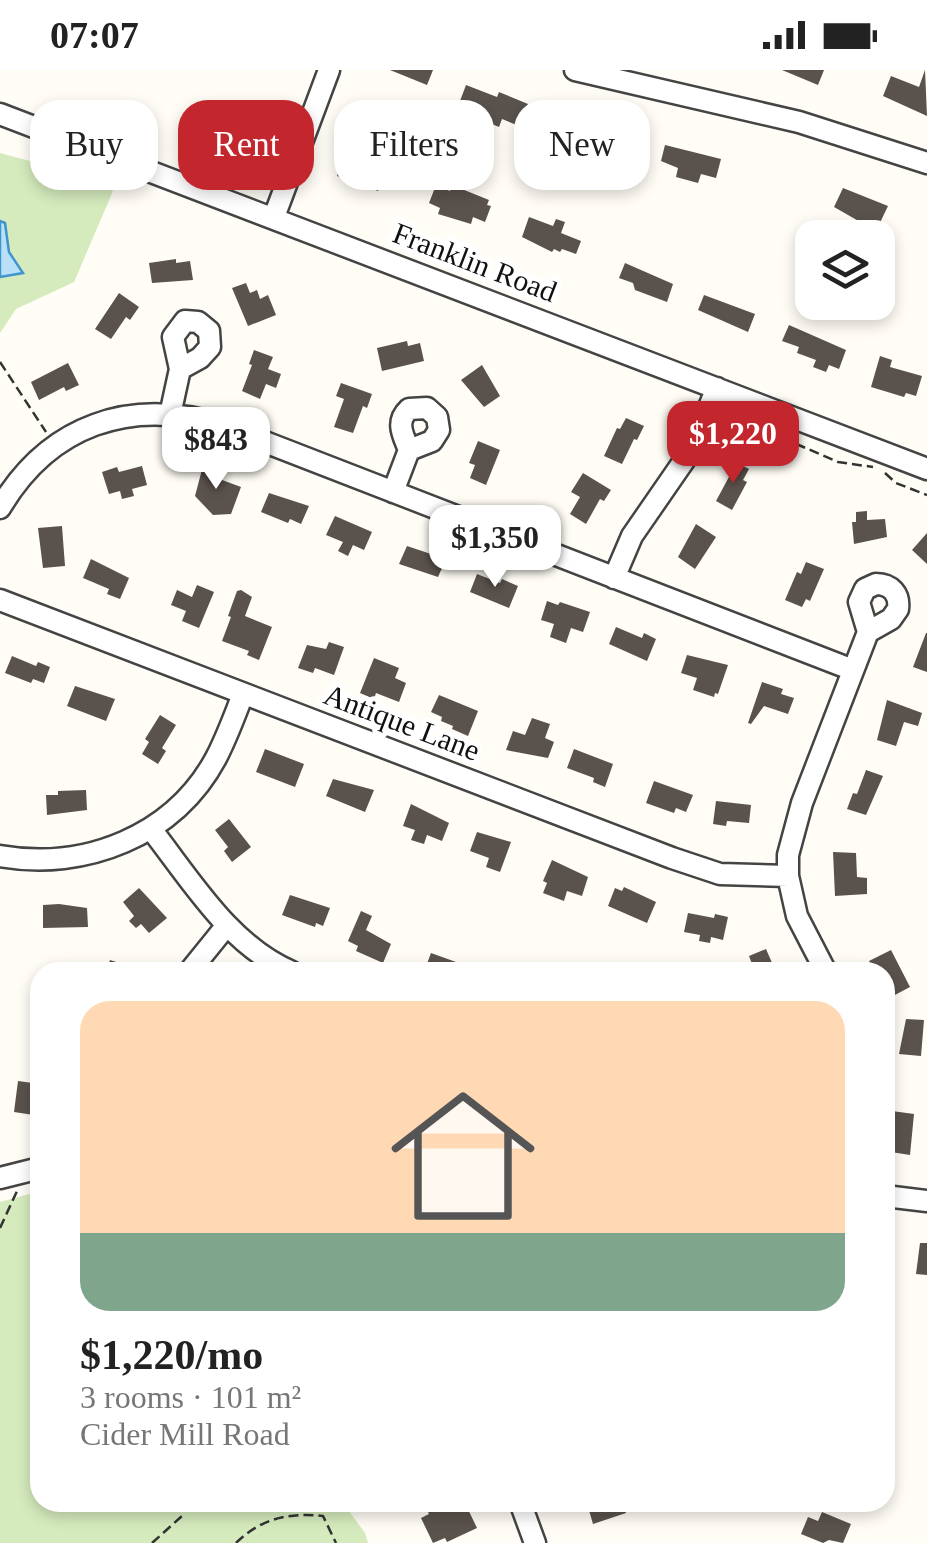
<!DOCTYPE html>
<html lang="en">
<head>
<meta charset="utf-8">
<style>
	:root { --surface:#fff; --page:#f2f2f2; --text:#222; --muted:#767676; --accent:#c4262e }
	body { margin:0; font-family:"Times New Roman",serif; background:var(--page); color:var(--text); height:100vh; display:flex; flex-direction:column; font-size:38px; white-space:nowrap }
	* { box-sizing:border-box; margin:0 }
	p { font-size:32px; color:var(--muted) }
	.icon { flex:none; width:55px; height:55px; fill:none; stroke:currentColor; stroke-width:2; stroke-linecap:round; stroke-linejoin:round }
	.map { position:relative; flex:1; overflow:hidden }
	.drawer { position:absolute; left:30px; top:892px; width:865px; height:550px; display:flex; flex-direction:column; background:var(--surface); border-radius:30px; box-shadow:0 5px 15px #0003 }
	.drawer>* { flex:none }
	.top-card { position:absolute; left:30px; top:30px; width:868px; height:90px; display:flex; gap:20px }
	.controls { position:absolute; left:795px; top:150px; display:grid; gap:20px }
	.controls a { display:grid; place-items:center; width:100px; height:100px; border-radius:20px; background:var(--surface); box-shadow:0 5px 15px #0003; font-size:50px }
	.price { position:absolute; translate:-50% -85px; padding:0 22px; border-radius:20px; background:#fff; color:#222; font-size:32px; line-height:65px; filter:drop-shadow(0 2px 5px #0008) }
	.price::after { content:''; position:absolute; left:50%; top:60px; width:30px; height:22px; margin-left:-15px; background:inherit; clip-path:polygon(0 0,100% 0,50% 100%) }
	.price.on { background:var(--accent); color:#fff }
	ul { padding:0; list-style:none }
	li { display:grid; align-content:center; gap:20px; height:530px; padding:0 50px }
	li span { display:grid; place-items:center; height:310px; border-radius:30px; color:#555 }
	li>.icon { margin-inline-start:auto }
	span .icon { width:180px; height:180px; fill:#fffc; stroke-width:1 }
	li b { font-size:42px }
	.chip { padding:0 35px; border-radius:30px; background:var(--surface); box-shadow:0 5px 15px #0003; font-size:35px; line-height:90px }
	.chip.on { background:var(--accent); color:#fff }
	.status { display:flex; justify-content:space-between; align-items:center; height:70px; padding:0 50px; background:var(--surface); direction:ltr }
	.status svg { height:28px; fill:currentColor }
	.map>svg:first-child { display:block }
	.green { fill:#d5ebbd }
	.water { fill:#b9e0f7; stroke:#3f96cf; stroke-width:2.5 }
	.building { fill:#5a524d }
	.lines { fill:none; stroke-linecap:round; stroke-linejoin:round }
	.minor-casing { stroke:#444; stroke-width:25 }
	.path { stroke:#333; stroke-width:2.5; stroke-dasharray:10 5; stroke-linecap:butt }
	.minor { stroke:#fff; stroke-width:20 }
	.labels { text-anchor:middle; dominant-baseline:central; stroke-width:10; stroke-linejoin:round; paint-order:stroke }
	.street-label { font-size:30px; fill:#111; stroke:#fff }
</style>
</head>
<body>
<div class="status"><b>07:07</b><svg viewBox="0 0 49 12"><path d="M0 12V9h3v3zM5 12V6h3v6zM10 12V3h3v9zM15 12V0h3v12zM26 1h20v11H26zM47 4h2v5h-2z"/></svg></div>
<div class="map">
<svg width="927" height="1473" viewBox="0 0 927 1473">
	<rect width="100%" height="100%" fill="#fffdf5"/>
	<path class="green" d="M0 83 71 102 113 121 74 212 16 239 0 263Z
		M40 1121V1432L343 1433 365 1463 368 1473H0V1132Z"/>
	<path class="water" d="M0 151 5 153 9 182 23 203 0 207Z"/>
	<path class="building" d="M390 0H433L427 15Z
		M782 0H824L818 15Z
		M925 0 927 46 883 26 891 6 919 17Z
		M466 15 497 27 499 22 528 34 519 56 502 49 499 57 472 46 469 52 454 47Z
		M571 57 603 67 606 58 623 63 609 102 583 95 584 91 570 87 572 80 565 77Z
		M665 75 721 89 716 108 701 104 698 113 676 107 678 98 661 91Z
		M366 77 386 84 383 91 397 96 391 112 383 109 378 121 337 106 346 83 362 90Z
		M436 115 450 121 452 115 489 130 487 135 491 136 485 152 473 147 471 154 438 144 440 138 429 133Z
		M843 118 888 136 876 161 834 137Z
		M529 147 553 156 556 149 565 152 561 163 581 171 576 184 562 179 560 182 554 179 552 182 522 167Z
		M176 189V193L190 191 193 210 152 213 149 193Z
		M625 193 673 214 667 232 635 220 633 213 619 208Z
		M246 213 250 223 257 220 260 229 268 225 276 245 248 256 232 218Z
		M119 223 139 237 130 250 126 247 111 269 95 259Z
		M704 225 755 244 748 262 698 240Z
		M789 255 846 280 839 299 829 295 826 302 813 297 816 290 797 283 799 277 782 271Z
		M407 271 408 276 420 273 424 291 382 301 377 278Z
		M254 280 273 287 268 299 281 304 276 318 266 314 260 329 242 321 252 295 249 294Z
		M880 286 892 290 890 297 922 306 916 326 906 323 904 327 871 317Z
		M68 293 79 315 66 321 64 317 39 330 31 312Z
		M482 295 500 326 484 337 461 310Z
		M341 313 372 324 367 338 363 336 353 363 334 357 344 329 336 326Z
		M626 348 644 356 637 370 634 369 622 394 604 386 617 358 620 359Z
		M478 371 500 380 486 415 470 408 475 395 469 393Z
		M733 391 749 399 743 410 747 412 732 440 716 431 730 405 726 403Z
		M204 392 218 397 214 407 241 417 231 444 213 445 195 426Z
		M142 396 147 415 132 419 134 426 122 429 120 421 109 424 102 402 117 397 119 402Z
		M583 403 611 420 604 431 600 429 586 454 570 444 580 427 571 422Z
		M269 423 309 436 301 454 290 449 288 453 261 442Z
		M867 441V450L885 449 887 467 854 474 852 452H856V442Z
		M335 446 372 462 364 480 353 475 348 486 338 481 343 472 326 465Z
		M696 454 716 467 695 499 678 487Z
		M62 456 65 496 43 498 38 458Z
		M927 463V494L912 480Z
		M407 476 446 489 438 507 399 494Z
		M91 489 129 508 120 529 107 524 109 519 83 508Z
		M806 492 824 499 810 531 806 529 802 537 785 530 797 502 801 504Z
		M477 504 500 513 502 509 518 516 509 538 470 522Z
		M197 515 214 522 199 558 182 551 186 541 171 535 177 520 192 527Z
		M241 520 252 527 245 546 272 557 259 590 247 585 249 581 222 571 231 547 228 546 237 521Z
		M547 531 558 535 560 532 590 542 583 562 571 558 566 573 550 567 554 554 541 550Z
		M616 557 642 568 644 563 656 569 647 591 609 574Z
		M926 563H927V602L913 597Z
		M329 572 344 577 334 605 315 598 313 603 298 598 307 575 326 579Z
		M687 585 728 595 718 624 715 623 714 627 693 620 697 608 681 603Z
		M12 586 36 596 38 592 50 597 44 613 33 609 31 613 5 603Z
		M374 588 399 598 395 608 406 613 399 632 376 623 374 629 360 623Z
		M762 612 783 619 781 624 794 628 788 644 764 636 751 654 748 653Z
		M75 616 115 629 106 651 67 636Z
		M439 625 478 641 468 666 452 659 453 656 441 651 442 647 431 642Z
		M887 630 922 643 918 656 904 652 896 676 877 670Z
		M160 645 176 655 162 678 166 681 158 694 142 684 149 672 145 669Z
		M532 648 550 654 545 668 554 672 548 688 506 680 513 661 525 665Z
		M265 679 304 694 295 717 256 702Z
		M574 679 613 694 605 717 593 712 594 708 567 698Z
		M866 700 883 706 866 745 847 739 853 723 857 724Z
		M333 709 374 720 365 742 326 726Z
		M654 711 693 725 686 742 676 738 674 743 646 733Z
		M86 720 87 740 47 745 46 725H58V721Z
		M716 731 751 735 749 753 727 751 726 756 713 754Z
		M411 734 449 753 442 771 427 765 424 774 411 770 415 760 403 756Z
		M229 749 251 777 232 792 224 781 228 777 215 760Z
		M477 762 511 772 500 802 486 797 489 788 470 781Z
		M833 782 856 783 857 807 867 808V824L835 826Z
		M552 790 588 807 582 826 567 821 564 831 543 823 547 813 543 811Z
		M624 817 656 832 647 853 608 836 615 818 622 821Z
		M139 818 167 848 149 863 141 854 136 858 129 851 134 846 123 832Z
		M290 825 330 838 323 856 316 853 315 857 282 845Z
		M59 834 87 838 88 857 43 858V835Z
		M361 841 372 846 366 860 391 874 383 893 356 881 358 876 348 871Z
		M688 843 714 848 715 844 728 847 723 870 711 867 710 873 699 871 700 865 684 862Z
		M766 879 776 902H755L749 886Z
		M891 880 910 917 891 927 885 915V902H875L869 891Z
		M431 883 481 901V902H435L425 899Z
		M110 890 142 900 141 902H106Z
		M906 949 924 950 921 986 899 984Z
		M18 1011 40 1014V1046L14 1042Z
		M892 1041 914 1044 910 1085 891 1082Z
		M920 1173H927V1205L916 1204Z
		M593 1432H623L626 1443 593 1454 588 1437Z
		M424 1433H465L477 1458 447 1472 445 1468 433 1473 421 1448 429 1444Z
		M822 1442 851 1454 843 1473 829 1470 823 1473 801 1464 808 1447 818 1451Z"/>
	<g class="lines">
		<g class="minor-casing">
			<path id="minor" d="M575 0 799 52 927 93
				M0 44 927 399
				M274 147 329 0
				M170 345 180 299 173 267 185 251 198 252 209 261 210 277 200 288 180 299
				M393 422 409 380 432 371 439 360 437 347 427 338 409 339C395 352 403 365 409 380
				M0 438C49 355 130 327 221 355L853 600
				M614 508 632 466 690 382 717 318
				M876 514C891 514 900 524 898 539L891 549 868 562 859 532 865 519Z
				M0 530 672 788 720 804 788 806
				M151 759C191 810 230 876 292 902
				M0 786C85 801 174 766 216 688 227 667 235 645 243 624
				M189 902 227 855
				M826 902 797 846 788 806V785L802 733 868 562
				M0 1108 40 1098
				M885 1126 927 1131
				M520 1432 535 1473"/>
		</g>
		<path class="path" d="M0 292 46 362
			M727 344 838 392 873 397
			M885 403 896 413 927 425
			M0 1158 17 1121
			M152 1473 182 1446 183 1432
			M236 1473C260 1449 289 1442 323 1446L336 1473"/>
		<use href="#minor" class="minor"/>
	</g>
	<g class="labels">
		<g class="street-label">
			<text transform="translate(475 192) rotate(21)">Franklin Road</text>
			<text transform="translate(402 652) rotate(21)">Antique Lane</text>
		</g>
	</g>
</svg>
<div class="controls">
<a><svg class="icon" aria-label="layers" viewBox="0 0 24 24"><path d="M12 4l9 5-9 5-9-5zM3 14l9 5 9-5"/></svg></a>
</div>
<b class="price on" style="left:733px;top:416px">$1,220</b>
<b class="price" style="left:216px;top:422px">$843</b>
<b class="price" style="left:495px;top:520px">$1,350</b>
<div class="top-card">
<a class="chip">Buy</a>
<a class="chip on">Rent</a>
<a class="chip">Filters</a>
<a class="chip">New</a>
</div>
<section class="drawer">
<ul>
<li><span style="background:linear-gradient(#ffd9b3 75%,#7fa58c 0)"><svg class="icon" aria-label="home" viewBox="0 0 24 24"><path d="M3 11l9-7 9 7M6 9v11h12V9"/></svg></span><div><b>$1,220/mo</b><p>3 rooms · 101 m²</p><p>Cider Mill Road</p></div></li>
</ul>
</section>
</div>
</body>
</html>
